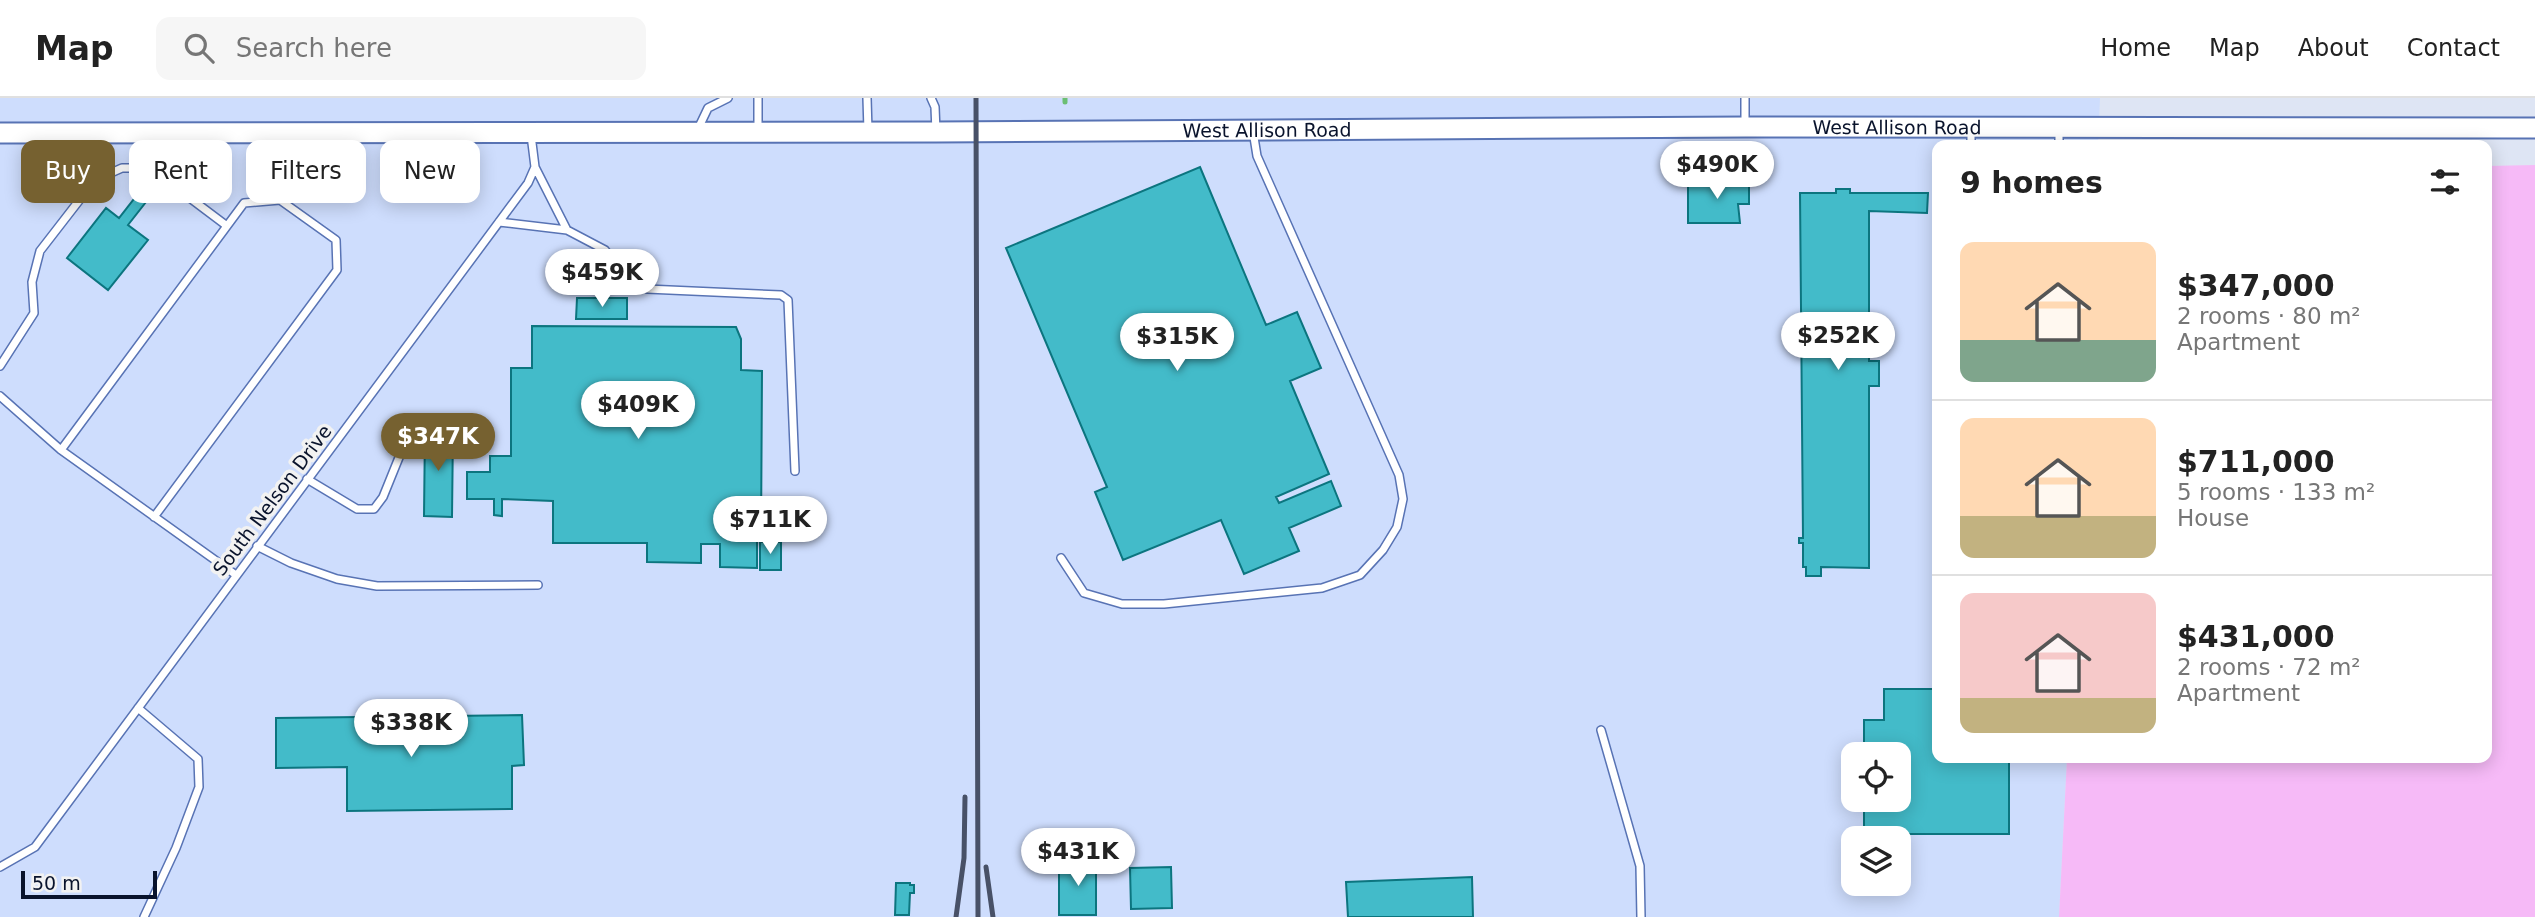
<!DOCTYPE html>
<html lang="en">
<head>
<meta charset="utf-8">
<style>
	:root { --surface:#fff; --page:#f6f6f6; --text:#222; --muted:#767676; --line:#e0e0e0; --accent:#766130 }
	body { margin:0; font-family:"DejaVu Sans",sans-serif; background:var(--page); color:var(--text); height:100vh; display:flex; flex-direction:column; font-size:26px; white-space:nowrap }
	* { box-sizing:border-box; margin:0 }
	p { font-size:23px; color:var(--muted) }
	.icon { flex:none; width:38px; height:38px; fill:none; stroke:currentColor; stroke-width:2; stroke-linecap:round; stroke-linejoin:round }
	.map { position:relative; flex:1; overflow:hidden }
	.side { position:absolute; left:1932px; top:42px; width:560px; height:623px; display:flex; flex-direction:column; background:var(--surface); border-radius:14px; box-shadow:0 4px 18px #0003 }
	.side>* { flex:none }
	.banner { position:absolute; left:21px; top:42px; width:665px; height:63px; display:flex; gap:14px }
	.buttons { position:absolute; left:1841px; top:644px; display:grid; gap:14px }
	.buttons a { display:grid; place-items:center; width:70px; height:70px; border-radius:14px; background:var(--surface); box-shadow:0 4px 18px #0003; font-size:35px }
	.scale { position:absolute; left:21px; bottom:18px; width:136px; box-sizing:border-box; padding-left:7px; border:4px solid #09132c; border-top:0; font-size:19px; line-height:24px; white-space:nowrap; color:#09132c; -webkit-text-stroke:5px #f2f2f2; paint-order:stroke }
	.price { position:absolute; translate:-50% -60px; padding:0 16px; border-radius:24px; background:#fff; color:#222; font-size:23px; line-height:46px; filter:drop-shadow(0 2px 4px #0008) }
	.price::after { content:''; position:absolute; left:50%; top:42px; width:21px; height:16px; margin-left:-10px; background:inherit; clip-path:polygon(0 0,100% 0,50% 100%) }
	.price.current { background:var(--accent); color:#fff }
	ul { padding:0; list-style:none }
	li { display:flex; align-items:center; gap:21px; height:175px; padding:0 28px }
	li+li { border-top:2px solid var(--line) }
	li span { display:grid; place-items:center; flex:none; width:196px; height:140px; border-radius:14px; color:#555 }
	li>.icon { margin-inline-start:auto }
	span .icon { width:84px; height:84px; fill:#fffc; stroke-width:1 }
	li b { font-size:30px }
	h2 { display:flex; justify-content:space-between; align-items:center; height:84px; padding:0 28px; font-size:30px }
	.tag { padding:0 24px; border-radius:14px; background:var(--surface); box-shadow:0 4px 18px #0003; font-size:24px; line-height:63px }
	.tag.current { background:var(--accent); color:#fff }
	header { display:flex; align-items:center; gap:42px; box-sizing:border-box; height:98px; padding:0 35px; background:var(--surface); border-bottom:2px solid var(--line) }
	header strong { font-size:33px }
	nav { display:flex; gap:38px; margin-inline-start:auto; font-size:24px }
	.search { width:490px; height:63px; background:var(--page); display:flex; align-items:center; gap:18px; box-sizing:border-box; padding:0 24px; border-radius:14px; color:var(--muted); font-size:26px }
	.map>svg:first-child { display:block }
	.built { fill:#ceddfd; fill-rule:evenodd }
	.green { fill:#f6baf7 }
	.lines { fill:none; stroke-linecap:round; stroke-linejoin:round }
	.stream { stroke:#6bbe73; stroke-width:5 }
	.building { fill:#43bbc9; stroke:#0c757f; stroke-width:2 }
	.service-casing { stroke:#5873b4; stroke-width:10 }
	.tertiary-casing { stroke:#5873b4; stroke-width:23 }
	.service { stroke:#fff; stroke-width:7 }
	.tertiary { stroke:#fff; stroke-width:19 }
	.rail { stroke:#485167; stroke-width:5 }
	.labels { text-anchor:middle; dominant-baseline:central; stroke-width:7; stroke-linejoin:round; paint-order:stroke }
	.street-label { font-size:19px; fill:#09132c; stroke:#f2f2f2 }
</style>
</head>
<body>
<header>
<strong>Map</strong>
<div class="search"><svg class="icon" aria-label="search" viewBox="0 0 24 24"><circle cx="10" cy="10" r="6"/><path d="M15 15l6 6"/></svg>Search here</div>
<nav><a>Home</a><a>Map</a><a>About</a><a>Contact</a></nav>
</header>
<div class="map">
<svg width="2535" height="819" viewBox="0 0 2535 819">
	<rect width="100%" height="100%" fill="#dee5f4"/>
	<path class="built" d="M0 0H2100L2098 47H1937V660H2067L2059 819H0ZM1853 656H1899V702H1853ZM1853 740H1899V786H1853Z"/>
	<path class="green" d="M2535 67V819H2059L2067 660H2487V68Z"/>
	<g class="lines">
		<path class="stream" d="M1065 0V4"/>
	</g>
	<path class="building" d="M1200 69 1266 227 1297 214 1321 270 1290 283 1329 376 1276 399 1279 405 1331 383 1341 408 1289 430 1299 453 1244 476 1221 422 1123 462 1095 394 1107 389 1006 150Z
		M1688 82H1749V106H1738L1740 125H1688Z
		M148 83 157 90 128 127 148 142 108 192 67 160 106 110 119 120Z
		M1836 91H1850V95H1928L1927 115 1869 113V263H1879V288H1869V470L1821 469V478H1806V469H1803V445H1799V440H1803L1800 95H1836Z
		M577 200H627V221H576Z
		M532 228 736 229 741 241V272L762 273 761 441H757V470L720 469V446H701V465L647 464V445H553V403L502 401V418L494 417V401H467V374H490V358H511V270H532Z
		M425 331 453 332 452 419 424 418Z
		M760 444H781V472H760Z
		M1884 591H1937V660H2009V736H1864V702H1899V656H1864V622H1884Z
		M522 617 524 667 512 668V711L347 713V669L276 670V620Z
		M1059 763H1096V817H1059Z
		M1171 769 1172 810 1131 811 1130 770Z
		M1472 779 1473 819H1348L1346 784Z
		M896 785H910V787H914V795H910L909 817H895Z"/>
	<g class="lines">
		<g class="service-casing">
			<path id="service" d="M758 0V34
				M867 0 868 33
				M931 0 935 9 936 34
				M1745 28V0
				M1971 30V47
				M2059 31V47
				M697 33 708 10 728 0
				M499 124 567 132 535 69
				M567 132 605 152 630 184 647 191 781 197 788 202 795 373
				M0 268 34 215 32 184 40 153 95 82 122 70H150L227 128
				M0 298 61 352
				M307 381 357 411H374L383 399 400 357
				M154 419 337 172 336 142 280 102 244 105 61 352 236 477
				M257 448 291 465 337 481 377 488 538 487
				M1061 460 1084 495 1122 506H1164L1322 490 1360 477 1383 452 1397 429 1403 401 1399 377 1257 58 1253 33
				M138 610 198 661 199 689 176 750 144 819
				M1601 632 1640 768 1641 819
				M0 769 35 749 528 85 535 69 531 37"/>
		</g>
		<g class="tertiary-casing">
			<g id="tertiary">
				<path id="s1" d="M0 35 936 34 1745 29 2535 30"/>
			</g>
		</g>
		<use href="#service" class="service"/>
		<use href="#tertiary" class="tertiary"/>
		<path class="rail" d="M976 0 978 819
			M986 769 993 819
			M956 819 964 760 965 699"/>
	</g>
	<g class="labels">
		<g class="street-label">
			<text stroke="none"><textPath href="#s1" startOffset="1897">West Allison Road</textPath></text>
			<text stroke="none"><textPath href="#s1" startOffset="1267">West Allison Road</textPath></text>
			<text transform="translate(272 402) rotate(-53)">South Nelson Drive</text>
		</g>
	</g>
</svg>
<div class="buttons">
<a><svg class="icon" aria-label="locate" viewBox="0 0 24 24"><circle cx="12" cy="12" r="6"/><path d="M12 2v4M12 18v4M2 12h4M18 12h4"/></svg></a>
<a><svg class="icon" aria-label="layers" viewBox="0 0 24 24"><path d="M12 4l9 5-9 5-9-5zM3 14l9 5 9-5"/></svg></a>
</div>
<div class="scale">50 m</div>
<b class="price" style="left:1717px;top:103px">$490K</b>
<b class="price" style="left:602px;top:211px">$459K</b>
<b class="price" style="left:1838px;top:274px">$252K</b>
<b class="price" style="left:1177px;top:275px">$315K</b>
<b class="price" style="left:638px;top:343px">$409K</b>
<b class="price current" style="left:438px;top:375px">$347K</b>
<b class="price" style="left:770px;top:458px">$711K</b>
<b class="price" style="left:411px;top:661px">$338K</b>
<b class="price" style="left:1078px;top:790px">$431K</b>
<div class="banner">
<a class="tag current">Buy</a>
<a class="tag">Rent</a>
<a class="tag">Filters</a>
<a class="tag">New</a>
</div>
<section class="side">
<h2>9 homes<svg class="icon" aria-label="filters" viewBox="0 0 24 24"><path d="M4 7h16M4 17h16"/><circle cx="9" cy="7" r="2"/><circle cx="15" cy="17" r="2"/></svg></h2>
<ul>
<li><span style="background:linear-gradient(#ffd9b3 70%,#7fa58c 0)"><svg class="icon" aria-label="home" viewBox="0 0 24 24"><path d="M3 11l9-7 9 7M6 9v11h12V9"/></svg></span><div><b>$347,000</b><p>2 rooms · 80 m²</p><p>Apartment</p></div></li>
<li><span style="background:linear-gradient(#ffd9b3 70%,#c2b280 0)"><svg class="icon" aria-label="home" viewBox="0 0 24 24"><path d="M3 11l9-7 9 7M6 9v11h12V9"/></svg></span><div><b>$711,000</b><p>5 rooms · 133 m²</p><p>House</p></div></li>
<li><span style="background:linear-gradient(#f6c9c9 75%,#c2b280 0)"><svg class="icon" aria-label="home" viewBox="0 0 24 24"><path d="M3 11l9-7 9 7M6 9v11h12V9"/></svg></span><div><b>$431,000</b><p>2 rooms · 72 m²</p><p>Apartment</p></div></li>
</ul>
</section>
</div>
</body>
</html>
